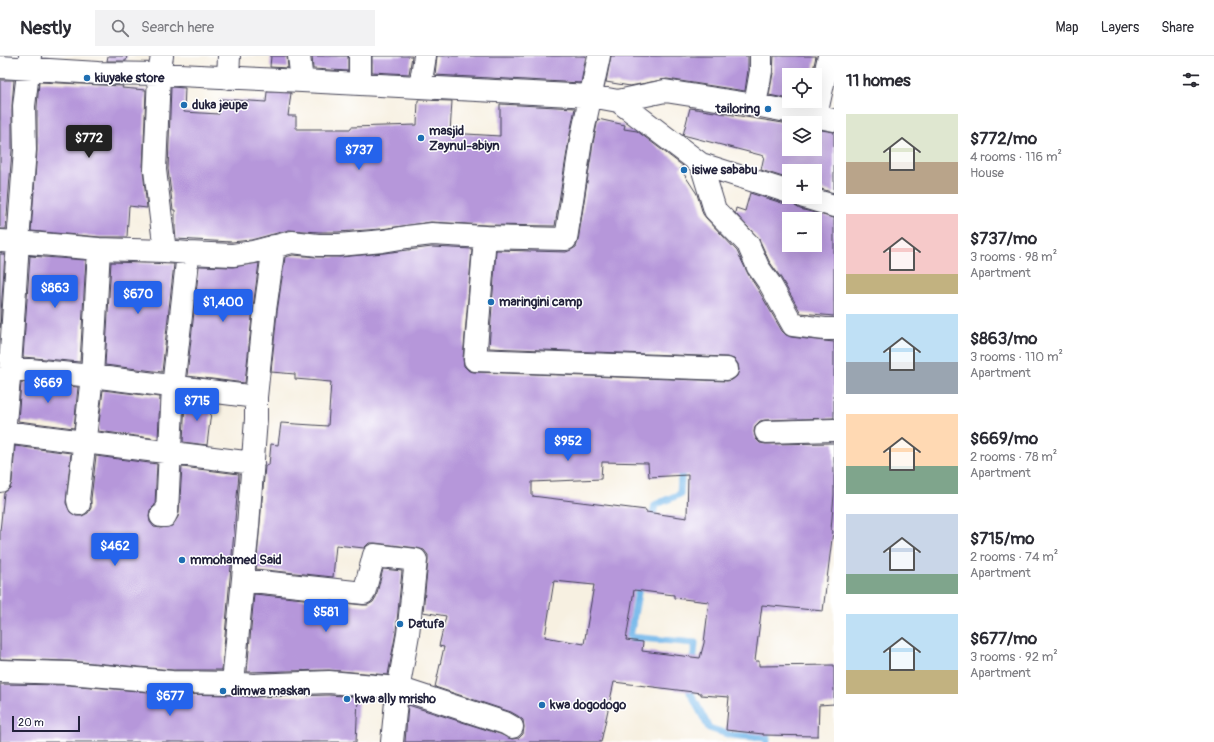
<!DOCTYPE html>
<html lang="en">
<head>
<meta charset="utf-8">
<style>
	:root { --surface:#fff; --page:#f2f2f3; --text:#2b2b33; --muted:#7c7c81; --line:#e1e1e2; --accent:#2563eb }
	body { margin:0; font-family:Pangolin,sans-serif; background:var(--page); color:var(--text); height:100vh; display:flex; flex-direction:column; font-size:15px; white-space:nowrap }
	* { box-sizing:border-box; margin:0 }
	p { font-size:13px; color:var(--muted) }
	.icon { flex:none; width:22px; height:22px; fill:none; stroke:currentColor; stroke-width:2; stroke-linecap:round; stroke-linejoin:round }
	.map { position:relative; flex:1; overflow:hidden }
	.details { display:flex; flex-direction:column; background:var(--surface); width:380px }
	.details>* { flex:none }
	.tools { position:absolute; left:782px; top:12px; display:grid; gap:8px }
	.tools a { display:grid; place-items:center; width:40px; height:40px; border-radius:0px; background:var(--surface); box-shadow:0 4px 16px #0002; font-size:20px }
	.scale { position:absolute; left:12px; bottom:10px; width:68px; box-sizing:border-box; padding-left:4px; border:2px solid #22223b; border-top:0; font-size:11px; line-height:14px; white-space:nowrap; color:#22223b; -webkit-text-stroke:3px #fff; paint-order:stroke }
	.price { position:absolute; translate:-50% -34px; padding:0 9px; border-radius:4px; background:var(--accent); color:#fff; font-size:13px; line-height:26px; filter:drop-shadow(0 1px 2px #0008) }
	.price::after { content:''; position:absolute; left:50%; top:24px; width:12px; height:9px; margin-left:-6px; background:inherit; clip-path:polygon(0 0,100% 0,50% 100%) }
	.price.current { background:#222; color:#fff }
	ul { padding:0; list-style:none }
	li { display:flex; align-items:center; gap:12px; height:100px; padding:0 12px }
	li span { display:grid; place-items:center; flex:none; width:112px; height:80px; border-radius:0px; color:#555 }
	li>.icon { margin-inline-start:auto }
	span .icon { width:48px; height:48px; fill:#fffc; stroke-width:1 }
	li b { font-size:17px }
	h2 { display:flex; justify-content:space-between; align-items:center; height:48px; padding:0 12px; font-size:17px }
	header { display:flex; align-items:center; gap:24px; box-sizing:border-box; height:56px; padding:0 20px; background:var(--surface); border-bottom:1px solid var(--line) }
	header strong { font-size:19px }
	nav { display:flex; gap:22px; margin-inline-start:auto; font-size:14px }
	.search { width:280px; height:36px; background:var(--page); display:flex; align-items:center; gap:10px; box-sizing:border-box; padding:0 14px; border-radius:0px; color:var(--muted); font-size:15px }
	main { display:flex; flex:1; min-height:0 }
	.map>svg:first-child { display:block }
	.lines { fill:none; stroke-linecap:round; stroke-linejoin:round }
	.stream { stroke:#74b8ea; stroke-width:7 }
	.building { fill:#b697da; fill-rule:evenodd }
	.minor-casing { stroke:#424154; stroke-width:24 }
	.minor { stroke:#fff; stroke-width:22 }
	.poi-dot { fill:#1f6fb2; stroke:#fff; stroke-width:1.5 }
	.labels { text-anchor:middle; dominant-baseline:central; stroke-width:3; stroke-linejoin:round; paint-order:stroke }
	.poi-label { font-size:13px; font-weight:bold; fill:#22223b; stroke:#fff; text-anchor:start }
</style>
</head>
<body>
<header>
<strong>Nestly</strong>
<div class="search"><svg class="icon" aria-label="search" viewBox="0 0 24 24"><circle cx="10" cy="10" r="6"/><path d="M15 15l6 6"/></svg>Search here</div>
<nav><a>Map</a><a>Layers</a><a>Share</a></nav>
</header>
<main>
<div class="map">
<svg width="834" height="686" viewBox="0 0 834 686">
	<rect width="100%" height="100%" fill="#fff"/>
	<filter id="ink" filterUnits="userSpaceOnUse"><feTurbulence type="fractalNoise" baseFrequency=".025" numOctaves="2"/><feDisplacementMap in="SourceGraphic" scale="8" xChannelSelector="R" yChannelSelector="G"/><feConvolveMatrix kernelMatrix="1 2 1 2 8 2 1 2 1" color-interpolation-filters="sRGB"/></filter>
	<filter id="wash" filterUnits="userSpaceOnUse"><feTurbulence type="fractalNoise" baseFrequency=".012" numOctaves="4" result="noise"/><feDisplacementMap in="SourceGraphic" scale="16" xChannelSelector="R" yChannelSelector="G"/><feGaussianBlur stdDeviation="0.9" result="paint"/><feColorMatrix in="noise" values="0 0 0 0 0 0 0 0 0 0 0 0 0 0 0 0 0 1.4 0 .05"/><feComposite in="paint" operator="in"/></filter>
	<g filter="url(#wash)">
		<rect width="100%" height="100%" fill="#f7f0e1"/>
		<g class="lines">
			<path class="stream" d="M651 467 655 449 680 438 682 410
				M640 526 630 581 695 587 693 610
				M691 626 690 636 709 672 730 679 767 682V686"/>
		</g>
		<g id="blocks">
			<path class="building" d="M108 0H127L126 5H107Z
				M271 0H287L288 12 270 11Z
				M312 0H348V15L313 13Z
				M372 0H412L409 18 372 16Z
				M437 0H586L581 27 435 19Z
				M611 0H748V14L745 35 667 23 630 30 606 26Z
				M774 0H816L812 19H789V43L769 39 773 17Z
				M0 24H14L12 50V94L6 173H0Z
				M39 26 123 30 122 32 146 34 143 114 147 152 129 150 127 181H100L31 175 37 95V51Z
				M171 31 185 32 184 56 219 58 220 43 266 46 267 36 291 37 288 60H296V73H351V71L417 69 418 44 452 45 450 77 500 80V48L575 52 569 83 555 170 486 169 431 166 381 173 338 176H319L289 174 251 184 232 186 176 183 175 173V154H173L168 113Z
				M690 52 789 68V93H815V73L834 76V137L815 131V115H789V123L761 114 764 100 683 79Z
				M598 63 625 69 624 73 637 75 683 110 680 112 697 138 703 158 706 162 737 195 748 218 759 235 782 275 786 279 791 281 824 285 834 286V362L765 364 760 365 755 370 754 376 756 383 760 387 766 388 834 387V439L831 474 833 475 823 555 762 549 755 605H759V610L834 609V648L819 649 818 680 763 679V678L726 674 729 641 701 639V637L614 626 601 686H405L408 649 500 678 512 683 519 682 523 678 524 671 523 664 518 660 511 656 435 631 444 591 439 590 446 560 423 556 428 505V499L424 494 417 492 375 487H369L364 492 336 489 333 521 256 513 265 410 269 409 271 388 278 389 281 367 328 370 331 326 295 323V318L271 316 277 256 285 201 293 199 317 201H340L384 197 432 191 472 193 463 303 464 310 469 315 474 316 727 325 732 324 737 320 739 314 738 308 734 303 727 301 489 292 496 194 566 196 571 194 576 191 578 185 593 87ZM602 406 648 407 649 421 688 419 687 462 646 456V454L532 440V426L601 423ZM554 525 594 529 584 588 545 581ZM634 534 674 539V542L709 546 704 587 700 602 642 595 643 586 626 584Z
				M750 137 785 148 794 147 795 150 800 153 834 162V260L801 257 781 222 769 205 759 183 735 157 736 152 745 155ZM789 163H815V189H789Z
				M0 198H5L0 272Z
				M30 200 86 204 80 306 23 301Z
				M111 206 174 208 162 316 105 309Z
				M259 207 253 252 245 327 187 320 199 210 233 211Z
				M21 326 78 331 74 372 18 365Z
				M103 334 160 341 158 383 98 375Z
				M185 344 212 348 207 389 183 386Z
				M15 390 71 397 66 447 70 456 76 460H82L88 457 91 452V443L96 400 157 408 155 449 150 454 149 460 150 466 154 471 161 472 172 470 178 461 179 457 182 411 239 418 222 614H173L70 605 0 603V475L4 437 10 432 12 426Z
				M383 513 402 515 396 576 388 619 329 614 247 616 254 538 363 549H368L373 546 376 541Z
				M0 628 68 629 172 638 232 639 252 641 329 639 358 641 356 686H0Z"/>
		</g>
	</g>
	<g filter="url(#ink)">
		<use href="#blocks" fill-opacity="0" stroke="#424154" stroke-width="1"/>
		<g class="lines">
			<g class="minor-casing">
				<path id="minor" d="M30 0 24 50 25 94 18 186 99 193 165 195 188 197 233 199 253 196 292 186 318 189H339L383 185 407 181 432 178 485 181
					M162 0 159 18 155 114 165 195
					M299 0 302 25
					M599 0 581 85 566 183 485 181 475 304 727 313
					M0 11 98 17 159 18 302 25 591 40 618 45 665 35 755 49 834 64
					M228 22 229 0
					M360 28V0
					M420 31 425 0
					M618 45 701 108 715 154 748 188 758 211 770 228 793 269 825 273H834
					M755 49 761 15V0
					M816 60 829 0
					M701 108 789 136
					M804 141 834 150
					M0 185 18 186 10 312 3 388
					M10 312 92 320 256 341
					M4 376 253 407
					M766 376 834 374
					M0 388H3L0 425
					M79 448 78 444 92 320 99 193
					M161 460H165L167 456 173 331 188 197
					M243 524 364 537 374 499 416 504 408 578 396 646 392 686
					M0 615 69 617 172 626 233 627 252 629 329 626 398 632 505 667 512 671
					M233 627 248 470 256 363V341L265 254 274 190"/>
			</g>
			<use href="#minor" class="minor"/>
		</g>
	</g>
	<g class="poi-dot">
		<circle cx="87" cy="22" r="4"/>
		<circle cx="184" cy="49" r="4"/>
		<circle cx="768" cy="53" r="4"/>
		<circle cx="421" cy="82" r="4"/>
		<circle cx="684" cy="114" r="4"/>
		<circle cx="491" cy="246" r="4"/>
		<circle cx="182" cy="504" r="4"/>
		<circle cx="400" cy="568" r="4"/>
		<circle cx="223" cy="635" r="4"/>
		<circle cx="347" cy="643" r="4"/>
		<circle cx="542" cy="649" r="4"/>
	</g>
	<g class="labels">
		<g class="poi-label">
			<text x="95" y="22">kiuyake store</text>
			<text x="192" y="49">duka jeupe</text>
			<text x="760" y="53" text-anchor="end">tailoring</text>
			<text x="429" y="75">masjid<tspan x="429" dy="15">Zaynul-abiyn</tspan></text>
			<text x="692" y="114">isiwe sababu</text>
			<text x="499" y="246">maringini camp</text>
			<text x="190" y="504">mmohamed Said</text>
			<text x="408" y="568">Datufa</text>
			<text x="231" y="635">dimwa maskan</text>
			<text x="355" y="643">kwa ally mrisho</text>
			<text x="550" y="649">kwa dogodogo</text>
		</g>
	</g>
</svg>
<div class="tools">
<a><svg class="icon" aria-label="locate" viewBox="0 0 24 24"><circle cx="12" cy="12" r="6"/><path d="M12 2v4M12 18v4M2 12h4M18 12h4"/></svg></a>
<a><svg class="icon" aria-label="layers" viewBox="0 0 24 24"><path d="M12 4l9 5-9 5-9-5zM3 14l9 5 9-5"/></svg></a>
<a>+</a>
<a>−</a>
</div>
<div class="scale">20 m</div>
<b class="price current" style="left:89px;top:103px">$772</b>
<b class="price" style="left:359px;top:115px">$737</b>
<b class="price" style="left:55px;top:253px">$863</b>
<b class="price" style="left:138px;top:259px">$670</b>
<b class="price" style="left:223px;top:267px">$1,400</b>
<b class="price" style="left:48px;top:348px">$669</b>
<b class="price" style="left:197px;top:366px">$715</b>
<b class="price" style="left:568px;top:406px">$952</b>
<b class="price" style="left:115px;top:511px">$462</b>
<b class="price" style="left:326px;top:577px">$581</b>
<b class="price" style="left:170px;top:661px">$677</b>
</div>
<section class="details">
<h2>11 homes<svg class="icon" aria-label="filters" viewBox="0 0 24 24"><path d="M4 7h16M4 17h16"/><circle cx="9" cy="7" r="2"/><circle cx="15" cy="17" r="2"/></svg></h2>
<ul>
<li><span style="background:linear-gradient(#dfe7d0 60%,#b9a48a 0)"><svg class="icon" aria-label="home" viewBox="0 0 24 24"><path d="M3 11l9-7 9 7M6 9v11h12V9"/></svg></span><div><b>$772/mo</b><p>4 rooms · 116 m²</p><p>House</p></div></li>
<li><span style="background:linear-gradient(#f6c9c9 75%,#c2b280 0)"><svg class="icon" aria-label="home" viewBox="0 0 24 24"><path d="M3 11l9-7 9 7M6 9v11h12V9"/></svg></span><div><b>$737/mo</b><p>3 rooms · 98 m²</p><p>Apartment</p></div></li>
<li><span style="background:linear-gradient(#bfe0f5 60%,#9aa5b1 0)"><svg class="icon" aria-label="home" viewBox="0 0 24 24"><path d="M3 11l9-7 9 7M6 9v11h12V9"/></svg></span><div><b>$863/mo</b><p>3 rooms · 110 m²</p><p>Apartment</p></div></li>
<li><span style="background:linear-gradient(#ffd9b3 65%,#7fa58c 0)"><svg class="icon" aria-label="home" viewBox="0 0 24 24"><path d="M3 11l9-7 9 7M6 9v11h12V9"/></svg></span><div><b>$669/mo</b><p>2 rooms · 78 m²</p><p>Apartment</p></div></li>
<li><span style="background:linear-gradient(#c9d6e8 75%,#7fa58c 0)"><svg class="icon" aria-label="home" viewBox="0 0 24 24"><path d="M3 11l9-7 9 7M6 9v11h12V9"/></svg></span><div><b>$715/mo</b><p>2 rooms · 74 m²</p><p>Apartment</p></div></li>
<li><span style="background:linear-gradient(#bfe0f5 70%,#c2b280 0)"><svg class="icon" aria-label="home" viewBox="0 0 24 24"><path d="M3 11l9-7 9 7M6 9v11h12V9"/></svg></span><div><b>$677/mo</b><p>3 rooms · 92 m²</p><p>Apartment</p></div></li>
</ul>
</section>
</main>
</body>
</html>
